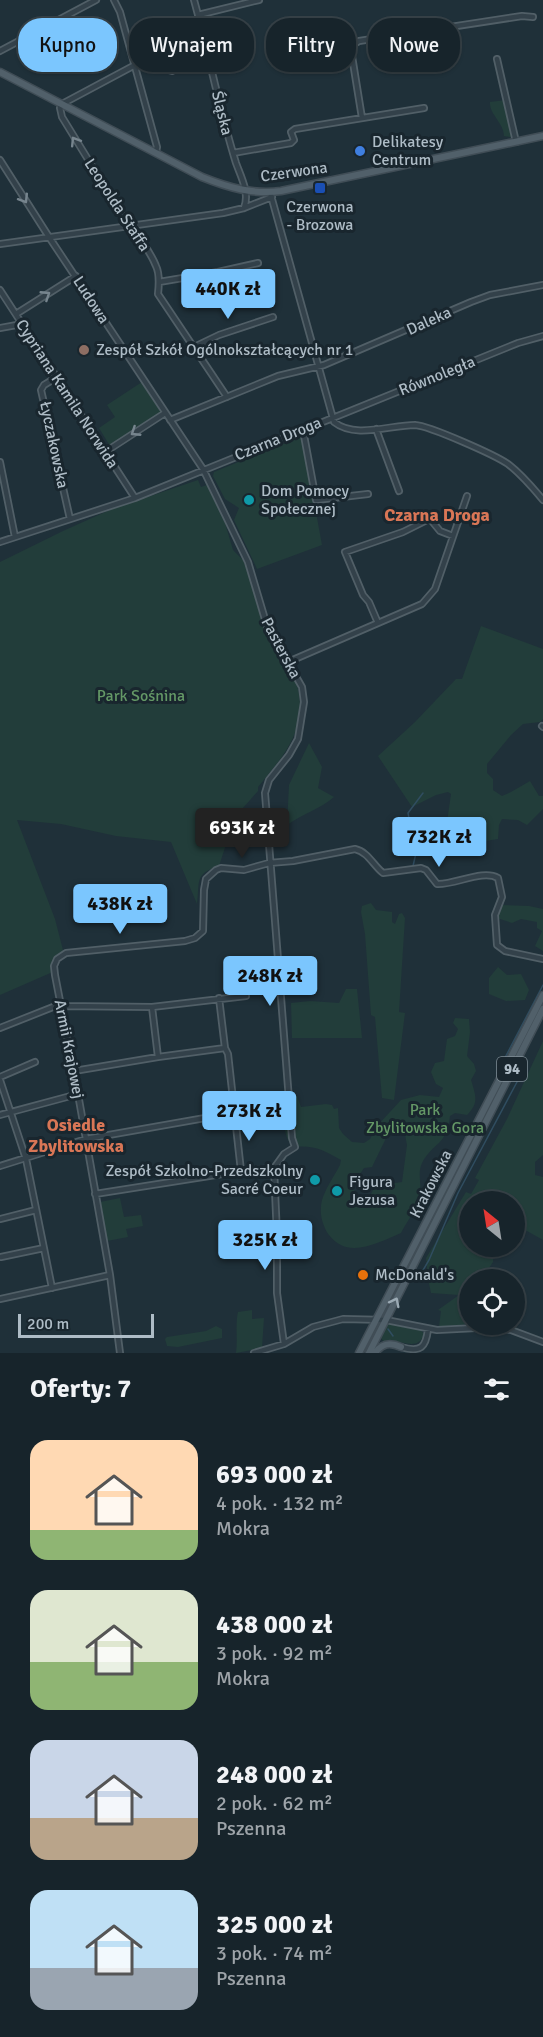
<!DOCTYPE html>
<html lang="pl">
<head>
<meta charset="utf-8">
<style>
	:root { --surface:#17242b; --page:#243037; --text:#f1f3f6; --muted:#9ea4a9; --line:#364147; --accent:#7bc6fe }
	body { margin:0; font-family:Signika,sans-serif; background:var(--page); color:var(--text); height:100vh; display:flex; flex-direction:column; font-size:22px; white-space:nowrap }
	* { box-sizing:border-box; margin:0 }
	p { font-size:20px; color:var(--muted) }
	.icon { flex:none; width:33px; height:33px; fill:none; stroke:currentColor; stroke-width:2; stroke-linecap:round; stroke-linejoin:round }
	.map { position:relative; height:1353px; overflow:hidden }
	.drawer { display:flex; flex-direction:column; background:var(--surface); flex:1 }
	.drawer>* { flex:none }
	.banner { position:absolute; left:18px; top:18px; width:507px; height:54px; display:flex; gap:12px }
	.needle { width:39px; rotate:330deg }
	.controls { position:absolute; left:459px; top:1191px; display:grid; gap:12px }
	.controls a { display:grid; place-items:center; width:66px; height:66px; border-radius:50%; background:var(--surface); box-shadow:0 2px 4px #0004,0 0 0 2px var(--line); font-size:30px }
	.scale { position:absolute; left:18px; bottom:15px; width:136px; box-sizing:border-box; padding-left:6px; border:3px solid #aebcc6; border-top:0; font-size:16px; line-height:21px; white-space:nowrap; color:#aebcc6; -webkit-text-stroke:4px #19262e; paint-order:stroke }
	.price { position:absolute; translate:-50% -51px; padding:0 14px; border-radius:6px; background:var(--accent); color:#111; font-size:20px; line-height:39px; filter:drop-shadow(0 2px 3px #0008) }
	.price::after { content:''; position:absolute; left:50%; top:36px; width:18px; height:14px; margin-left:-9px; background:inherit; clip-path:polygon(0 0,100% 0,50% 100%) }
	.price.selected { background:#222; color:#fff }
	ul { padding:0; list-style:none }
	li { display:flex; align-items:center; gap:18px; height:150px; padding:0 30px }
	li span { display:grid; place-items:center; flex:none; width:168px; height:120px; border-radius:18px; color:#555 }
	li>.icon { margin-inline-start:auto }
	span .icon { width:72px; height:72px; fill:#fffc; stroke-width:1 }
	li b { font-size:26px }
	h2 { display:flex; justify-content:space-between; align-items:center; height:72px; padding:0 30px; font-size:26px }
	.pill { padding:0 21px; border-radius:24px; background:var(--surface); box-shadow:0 2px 4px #0004,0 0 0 2px var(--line); font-size:21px; line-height:54px }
	.pill.selected { background:var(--accent); color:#111 }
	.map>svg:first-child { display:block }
	.green { fill:#223d3a; fill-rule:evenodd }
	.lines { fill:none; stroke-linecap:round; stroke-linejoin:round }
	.stream { stroke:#304d60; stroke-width:1.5 }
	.minor-casing { stroke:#515f67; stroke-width:8 }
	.major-casing { stroke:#404d56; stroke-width:9 }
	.minor { stroke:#33414a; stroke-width:4.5 }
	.major { stroke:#51606a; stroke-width:6 }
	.oneway { stroke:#77858e }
	.oneway2 { stroke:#9baab4 }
	.shop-dot { fill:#3f7fe0; stroke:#19262e; stroke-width:2 }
	.transit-dot { fill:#1a4fb4; stroke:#19262e; stroke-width:2 }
	.education-dot { fill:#8d6e63; stroke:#19262e; stroke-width:2 }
	.culture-dot { fill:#0f9aa8; stroke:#19262e; stroke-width:2 }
	.food-dot { fill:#e8710a; stroke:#19262e; stroke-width:2 }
	.labels { text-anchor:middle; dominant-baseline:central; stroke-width:6; stroke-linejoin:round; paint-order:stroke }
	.shield { fill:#19262e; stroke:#818f98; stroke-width:1.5 }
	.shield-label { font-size:15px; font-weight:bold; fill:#aebcc6 }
	.street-label { font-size:16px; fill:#aebcc6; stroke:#19262e }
	.poi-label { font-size:16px; fill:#aebcc6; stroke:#19262e; text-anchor:start }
	.park-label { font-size:16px; fill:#649866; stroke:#19262e }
	.neighbourhood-label { font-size:18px; font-weight:bold; fill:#d97656; stroke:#19262e }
</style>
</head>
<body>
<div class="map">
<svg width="543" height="1353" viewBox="0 0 543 1353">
	<rect width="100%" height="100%" fill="#1f3039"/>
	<path class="green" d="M506 100 514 135 510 137 504 136C504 123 489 114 490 102Z
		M142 382 161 412 110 446 99 428 115 417 107 405Z
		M302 436 322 545 257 569 234 520 239 508 225 499 213 476 214 472Z
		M198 480 201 487 207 485 225 523 233 550 243 560 249 575 264 628 297 685C309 728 283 757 258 787V791L235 817 219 866C194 874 200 881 197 904L171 842 116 836 61 824 17 820 55 919 64 954 57 959 55 971 0 995V562L63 531 112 509Z
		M481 626 543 649V719L540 722 523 724 511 735 487 764V773L493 779V790L502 796 511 792 530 781 539 796H543V809L527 825 518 820 502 819 499 825 498 839 473 843 471 856 465 853 451 856 440 840 445 836 451 794 448 792 436 795 412 807 378 756 415 722 456 679H462Z
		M309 743 322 767 318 788 334 797C320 809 302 814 287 825L289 785Z
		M371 903 376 910 392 912V922L395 924 399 914 402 913 405 918 399 1012 405 1013 394 1100 382 1098 375 1017 371 1015 365 934 361 912 362 906Z
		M501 905 529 906 543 909V951L535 946 542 931 537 928V922L521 919 512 923 497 918Z
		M498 967 507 975 521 974 529 990 525 1000 506 1001 489 994V978Z
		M346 989H357L362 1038H292L291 1003 310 1001 339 1003Z
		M455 1018 469 1019 470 1032 467 1056 474 1064 476 1071 471 1080C476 1096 479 1103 467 1115L455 1113 450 1116C447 1146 433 1142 422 1163 417 1174 422 1184 420 1195 417 1209 407 1221 401 1233 377 1243 348 1260 329 1235 324 1228 320 1217 321 1208 321 1194 334 1177 340 1165L341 1160C323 1150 315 1145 293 1147 282 1136 283 1114 285 1099L297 1096 301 1107 326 1104 332 1105 334 1109 338 1108 339 1128 343 1134 352 1142 364 1143 370 1139 377 1126 401 1100 420 1095 439 1097 443 1088 436 1084 431 1072 435 1063 444 1061 447 1039 455 1036 458 1029 453 1023ZM399 1122 403 1124 407 1145 402 1182 395 1183 386 1177 378 1180 364 1208 355 1201 354 1183 364 1168 372 1167 389 1132Z
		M543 1041V1155L535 1162V1175L543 1177V1240L527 1231 515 1230 514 1202H470V1246L496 1247 493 1254V1262L485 1274 489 1279 470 1280 469 1324 439 1327 441 1311 438 1310 459 1295 431 1293 428 1279 426 1258 466 1192 471 1194 479 1180 475 1178 507 1119Z
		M120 1198 124 1217 141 1215 143 1226 126 1229 128 1237 107 1241 100 1202Z
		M252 1310V1319L264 1318 262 1348 236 1353C238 1339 235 1325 238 1312Z
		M387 1323 414 1329H420L424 1334C418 1353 401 1338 384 1342L381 1338Z
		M216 1326 222 1329V1338L178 1347 167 1346 165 1339 167 1337 206 1331Z"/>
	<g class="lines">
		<path class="stream" d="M415 851 408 813 423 793
			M413 866 416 853
			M497 1073 543 985
			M419 1277 429 1260 458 1193 517 1082
			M388 1329 393 1336"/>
		<g class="minor-casing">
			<path id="minor" d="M114 0 120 12 157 147 156 152
				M194 0C209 54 219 109 236 163 241 177 250 193 244 208
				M198 15 259 0
				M0 51 96 0
				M497 59 516 142
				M134 61 172 71
				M135 65 62 104 60 108 62 117 127 223C136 232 151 253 156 266 160 274 159 285 158 294L227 397
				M362 118 351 50 354 44 359 41 522 16 533 17
				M233 153 291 143 294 140 291 132 295 129 424 108
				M0 160 49 237 203 469 248 562 267 626 302 687 304 702 298 739 289 755 269 780 265 793 292 1138 295 1147 284 1154 274 1168 277 1236V1293L284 1344
				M270 192 334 422C355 439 390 425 415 425 430 426 495 455 508 464 521 474 533 488 543 500
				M0 244 223 213 244 208 272 197
				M159 282 218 272 258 263
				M0 290 135 498
				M16 314 76 276
				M0 328 22 324
				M194 347 219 335 273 317
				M57 377 44 385 41 390 70 519
				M170 420 278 376 324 365 471 302 490 295 543 285
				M376 429 399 491
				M303 430 316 500 368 494
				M105 452 165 413
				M0 462 15 537
				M0 542 135 498 518 343 543 336
				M378 623 369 602 363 595 345 552 403 532 427 520H431L440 531 453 536
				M288 662 422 604 435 589 467 496
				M542 726 543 727
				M219 998 225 1048 228 1054 241 1171
				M152 1007 158 1057
				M0 1028 53 1007 61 1006 152 1007 246 996
				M74 1071 158 1057 225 1048
				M0 1077 35 1062
				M0 1080 26 1159 52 1288
				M0 1115 78 1094
				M0 1166 86 1139 205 1118 234 1114
				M95 1194 241 1171 274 1168
				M0 1219 36 1210
				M1 1257 44 1248
				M0 1299 110 1275
				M401 1347C421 1353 426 1347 428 1329
				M120 1353 110 1275 78 1094 55 975 54 966 57 959 66 953 185 941 195 938 203 931 204 890 206 879 216 870 221 868 244 870 269 863 293 861 355 849C368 852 373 865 383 873L421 868 426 870 437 884C455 885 483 869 498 878L502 897 495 915 497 945 505 951 543 959
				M254 1353 284 1344 313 1327 343 1319 386 1320 437 1330 496 1327 511 1330 543 1342"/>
		</g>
		<g class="major-casing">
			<path id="major" d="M0 72 202 177C227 187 253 195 281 191L543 136
				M359 1353 543 995
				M369 1353 543 1009
				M375 1353C382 1343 390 1342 401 1347"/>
		</g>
		<use href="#minor" class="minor"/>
		<use href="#major" class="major"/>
	</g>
	<defs><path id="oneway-chevron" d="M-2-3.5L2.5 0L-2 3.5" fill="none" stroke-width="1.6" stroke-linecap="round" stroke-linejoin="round" transform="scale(1.5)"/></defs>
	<g class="oneway">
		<use href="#oneway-chevron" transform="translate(75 141) rotate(-122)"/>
		<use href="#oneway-chevron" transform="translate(24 199) rotate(58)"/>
		<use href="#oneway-chevron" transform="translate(46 295) rotate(-33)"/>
		<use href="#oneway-chevron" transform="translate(135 432) rotate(147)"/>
	</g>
	<use class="oneway2" href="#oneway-chevron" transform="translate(395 1302) rotate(-63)"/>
	<circle class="shop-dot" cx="360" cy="151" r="6"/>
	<rect class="transit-dot" x="314" y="182" width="12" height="12" rx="3"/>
	<circle class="education-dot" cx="84" cy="350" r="6"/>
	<g class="culture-dot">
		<circle cx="249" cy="500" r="6"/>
		<circle cx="315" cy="1180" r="6"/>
		<circle cx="337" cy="1191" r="6"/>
	</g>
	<circle class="food-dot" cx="363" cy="1275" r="6"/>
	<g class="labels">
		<rect class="shield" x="497" y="1057" width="30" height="24" rx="4.5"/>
		<g class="shield-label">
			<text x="512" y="1069">94</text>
		</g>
		<g class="street-label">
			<text transform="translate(222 113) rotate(76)">Śląska</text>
			<text transform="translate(294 172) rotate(-8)">Czerwona</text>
			<text transform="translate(117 205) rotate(57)">Leopolda Staffa</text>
			<text transform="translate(91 300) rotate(57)">Ludowa</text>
			<text transform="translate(429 321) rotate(-24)">Daleka</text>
			<text transform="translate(437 376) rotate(-22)">Równoległa</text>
			<text transform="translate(67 394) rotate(57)">Cypriana Kamila Norwida</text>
			<text transform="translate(278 439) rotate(-22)">Czarna Droga</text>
			<text transform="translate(54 445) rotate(78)">Łyczakowska</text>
			<text transform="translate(281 648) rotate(62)">Pasterska</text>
			<text transform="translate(69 1049) rotate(79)">Armii Krajowej</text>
			<text transform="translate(431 1184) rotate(-63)">Krakowska</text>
		</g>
		<g class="poi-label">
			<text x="372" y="142">Delikatesy<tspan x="372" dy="18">Centrum</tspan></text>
			<text x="320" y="207" text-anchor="middle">Czerwona<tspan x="320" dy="18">- Brozowa</tspan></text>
			<text x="96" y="350">Zespół Szkół Ogólnokształcących nr 1</text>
			<text x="261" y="491">Dom Pomocy<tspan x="261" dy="18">Społecznej</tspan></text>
			<text x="303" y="1171" text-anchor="end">Zespół Szkolno-Przedszkolny<tspan x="303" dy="18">Sacré Coeur</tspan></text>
			<text x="349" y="1182">Figura<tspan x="349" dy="18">Jezusa</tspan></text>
			<text x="375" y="1275">McDonald's</text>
		</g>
		<g class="park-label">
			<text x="141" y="696">Park Sośnina</text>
			<text x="425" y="1110">Park<tspan x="425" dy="18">Zbylitowska Gora</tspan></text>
		</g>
		<g class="neighbourhood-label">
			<text x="437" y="515">Czarna Droga</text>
			<text x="76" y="1125">Osiedle<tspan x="76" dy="21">Zbylitowska</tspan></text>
		</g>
	</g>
</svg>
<div class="controls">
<a><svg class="needle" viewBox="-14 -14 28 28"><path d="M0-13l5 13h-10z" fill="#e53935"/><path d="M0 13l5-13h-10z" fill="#9ea4a9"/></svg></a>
<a><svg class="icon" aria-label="locate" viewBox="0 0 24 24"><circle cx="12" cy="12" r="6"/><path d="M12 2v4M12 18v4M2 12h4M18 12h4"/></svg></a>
</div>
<div class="scale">200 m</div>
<b class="price" style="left:228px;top:320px">440K zł</b>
<b class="price selected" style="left:242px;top:859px">693K zł</b>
<b class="price" style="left:439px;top:868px">732K zł</b>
<b class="price" style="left:120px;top:935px">438K zł</b>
<b class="price" style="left:270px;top:1007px">248K zł</b>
<b class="price" style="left:249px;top:1142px">273K zł</b>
<b class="price" style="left:265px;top:1271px">325K zł</b>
<div class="banner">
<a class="pill selected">Kupno</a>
<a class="pill">Wynajem</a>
<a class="pill">Filtry</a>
<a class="pill">Nowe</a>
</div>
</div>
<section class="drawer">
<h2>Oferty: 7<svg class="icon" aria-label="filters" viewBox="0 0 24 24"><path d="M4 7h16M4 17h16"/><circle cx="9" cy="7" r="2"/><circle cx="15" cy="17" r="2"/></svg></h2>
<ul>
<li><span style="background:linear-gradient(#ffd9b3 75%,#8fb573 0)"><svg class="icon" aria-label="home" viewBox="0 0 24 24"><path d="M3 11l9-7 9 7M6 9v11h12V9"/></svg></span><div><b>693 000 zł</b><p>4 pok. · 132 m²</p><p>Mokra</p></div></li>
<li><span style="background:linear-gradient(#dfe7d0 60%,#8fb573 0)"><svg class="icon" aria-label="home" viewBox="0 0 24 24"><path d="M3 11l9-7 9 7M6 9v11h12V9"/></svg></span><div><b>438 000 zł</b><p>3 pok. · 92 m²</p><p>Mokra</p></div></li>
<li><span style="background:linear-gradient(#c9d6e8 65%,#b9a48a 0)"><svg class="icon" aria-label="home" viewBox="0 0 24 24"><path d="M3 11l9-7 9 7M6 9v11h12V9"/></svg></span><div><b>248 000 zł</b><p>2 pok. · 62 m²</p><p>Pszenna</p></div></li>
<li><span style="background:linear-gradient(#bfe0f5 65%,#9aa5b1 0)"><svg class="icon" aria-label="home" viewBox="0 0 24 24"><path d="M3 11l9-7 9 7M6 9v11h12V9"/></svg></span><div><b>325 000 zł</b><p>3 pok. · 74 m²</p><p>Pszenna</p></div></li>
</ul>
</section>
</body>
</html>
